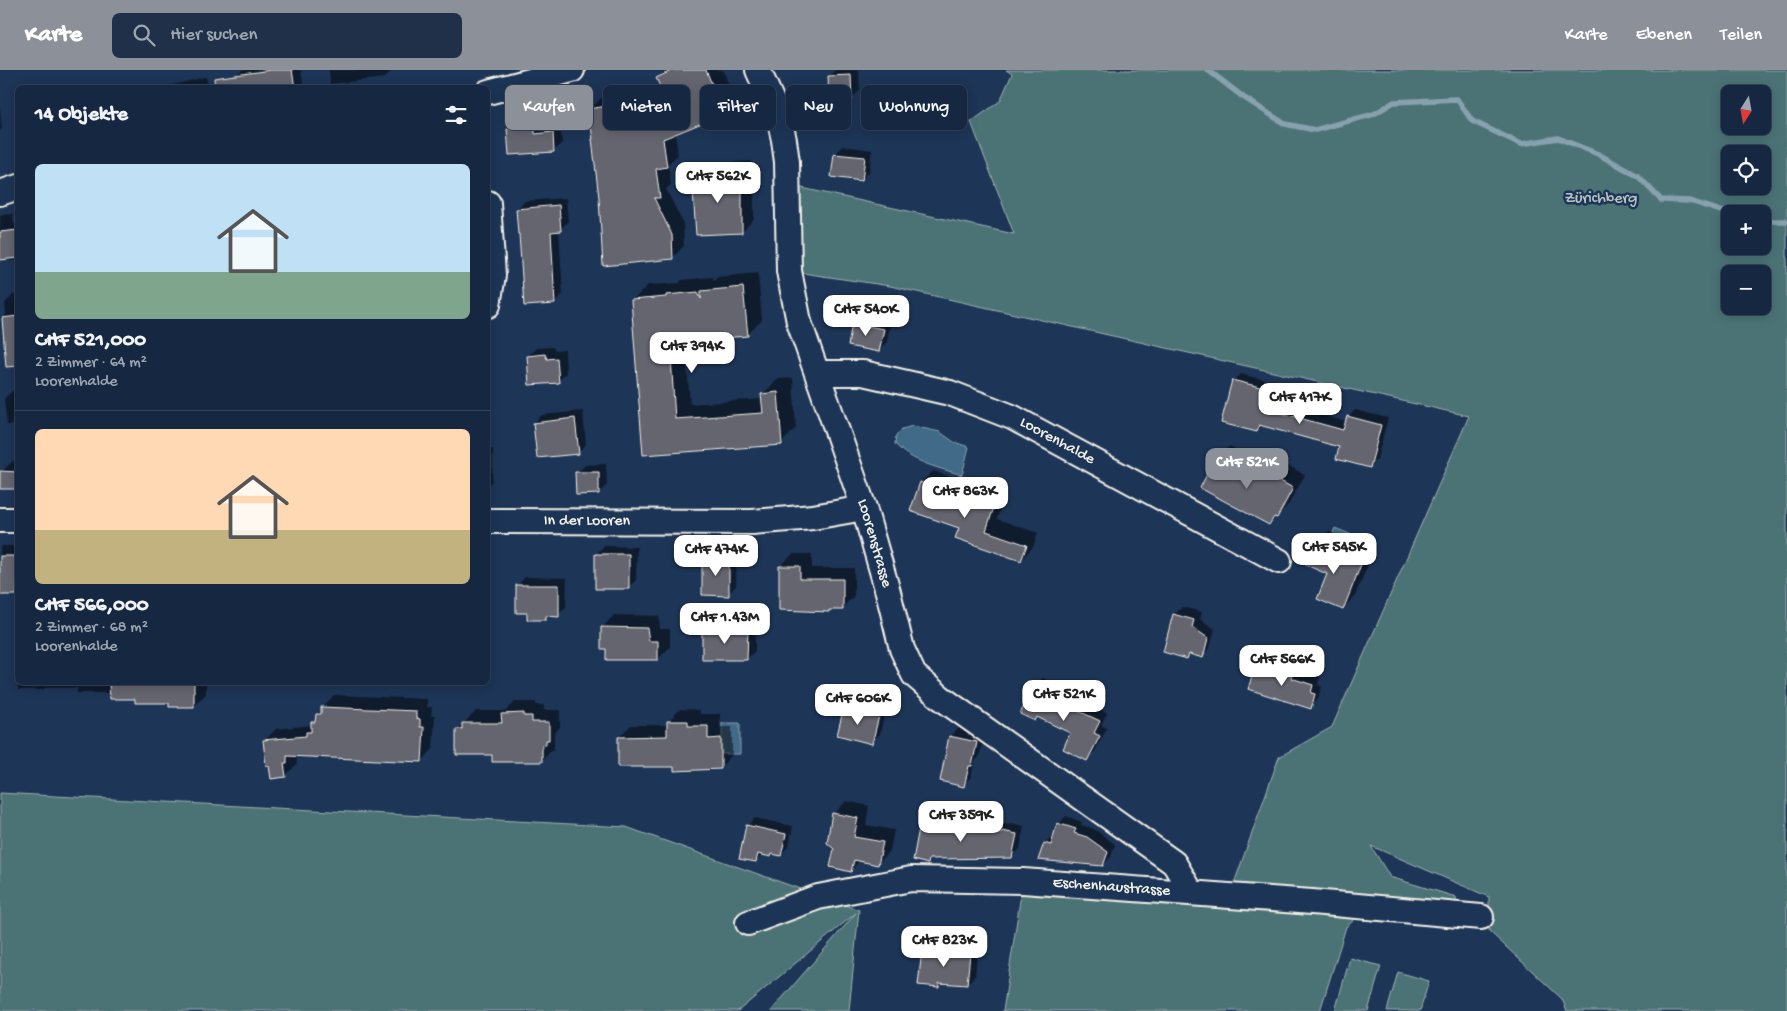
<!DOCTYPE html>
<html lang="de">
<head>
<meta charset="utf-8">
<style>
	:root { --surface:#162841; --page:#1f3048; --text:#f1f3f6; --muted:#9ea6b1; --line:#35445a; --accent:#8c9099 }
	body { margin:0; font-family:"Gochi Hand",sans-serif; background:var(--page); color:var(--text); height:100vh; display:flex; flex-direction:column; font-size:19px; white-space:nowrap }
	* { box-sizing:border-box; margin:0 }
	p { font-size:16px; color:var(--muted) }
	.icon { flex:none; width:28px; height:28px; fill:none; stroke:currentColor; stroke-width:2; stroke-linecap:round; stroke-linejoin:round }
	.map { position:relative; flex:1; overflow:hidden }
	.drawer { position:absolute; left:15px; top:15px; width:475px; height:600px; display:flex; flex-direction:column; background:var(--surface); border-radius:8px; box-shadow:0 2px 12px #0003,0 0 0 1px var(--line) }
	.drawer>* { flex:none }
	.top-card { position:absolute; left:505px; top:15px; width:475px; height:45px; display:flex; gap:10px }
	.needle { width:32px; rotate:191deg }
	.controls { position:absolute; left:1721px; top:15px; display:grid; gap:10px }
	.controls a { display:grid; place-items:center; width:50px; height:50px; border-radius:8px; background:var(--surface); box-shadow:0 2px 12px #0003,0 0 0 1px var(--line); font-size:25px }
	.price { position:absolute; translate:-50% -42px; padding:0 11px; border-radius:10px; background:#fff; color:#222; font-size:16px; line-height:32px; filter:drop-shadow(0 1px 2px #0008) }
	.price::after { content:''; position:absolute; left:50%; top:30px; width:15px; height:11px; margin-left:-8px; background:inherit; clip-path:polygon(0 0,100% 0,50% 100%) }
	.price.selected { background:var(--accent); color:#fff }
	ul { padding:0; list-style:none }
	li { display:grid; align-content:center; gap:10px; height:265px; padding:0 20px }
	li+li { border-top:1px solid var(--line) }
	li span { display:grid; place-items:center; height:155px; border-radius:8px; color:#555 }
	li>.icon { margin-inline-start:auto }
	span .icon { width:90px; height:90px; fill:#fffc; stroke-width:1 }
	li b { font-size:21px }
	h2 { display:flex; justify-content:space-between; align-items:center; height:60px; padding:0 20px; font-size:21px }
	.pill { padding:0 18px; border-radius:8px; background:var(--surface); box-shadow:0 2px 12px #0003,0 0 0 1px var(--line); font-size:18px; line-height:45px }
	.pill.selected { background:var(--accent); color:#fff }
	header { display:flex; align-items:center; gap:30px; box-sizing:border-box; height:70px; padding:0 25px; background:var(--accent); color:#fff }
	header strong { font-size:24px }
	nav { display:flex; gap:28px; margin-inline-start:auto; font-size:18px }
	.search { width:350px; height:45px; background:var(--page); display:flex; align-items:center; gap:12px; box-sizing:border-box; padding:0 18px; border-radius:8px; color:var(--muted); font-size:19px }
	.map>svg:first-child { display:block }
	.green { fill:#4c7376; stroke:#a0b2af; fill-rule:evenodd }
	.water { fill:#406b87; stroke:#88a1ae }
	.shadow { fill:#0007 }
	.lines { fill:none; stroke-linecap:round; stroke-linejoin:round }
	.stream { stroke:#88a1ae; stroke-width:5.5 }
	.building { fill:#65656f; stroke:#f4f1e8 }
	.minor-casing { stroke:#f4f1e8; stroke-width:28 }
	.minor { stroke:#1d3557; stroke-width:24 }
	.labels { text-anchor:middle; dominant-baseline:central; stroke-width:5; stroke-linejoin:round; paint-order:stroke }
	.park-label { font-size:16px; fill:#b9c5c0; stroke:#1d3557 }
	.street-label { font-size:16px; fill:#f4f1e8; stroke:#1d3557 }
</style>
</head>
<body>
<header>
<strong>Karte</strong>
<div class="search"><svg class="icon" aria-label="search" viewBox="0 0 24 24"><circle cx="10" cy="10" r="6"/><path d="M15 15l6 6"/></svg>Hier suchen</div>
<nav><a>Karte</a><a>Ebenen</a><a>Teilen</a></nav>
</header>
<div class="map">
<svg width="1787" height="941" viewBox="0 0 1787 941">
	<rect width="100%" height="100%" fill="#1d3557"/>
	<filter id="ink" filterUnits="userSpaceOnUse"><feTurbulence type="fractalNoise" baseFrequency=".02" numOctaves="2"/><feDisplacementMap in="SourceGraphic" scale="10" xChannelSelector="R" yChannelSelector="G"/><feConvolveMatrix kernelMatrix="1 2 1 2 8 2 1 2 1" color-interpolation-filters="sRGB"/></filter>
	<g filter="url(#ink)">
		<path class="green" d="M1006 0H1787V941H1567L1562 929 1489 861V827L1371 776 1390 807 1456 827 1457 840 1378 829 1346 857 1320 941H1003L1023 811 1232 819 1279 687 1332 657 1469 346 890 216 789 201 788 115 1014 164 971 52 1000 31 1012 4ZM1730 24H1762V56H1730ZM1730 84H1762V116H1730ZM1730 144H1762V176H1730ZM1730 204H1762V236H1730Z
			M0 723 626 757 859 840 849 941H771L856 843 738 941H0Z
			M1350 888 1381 896 1368 941H1335Z
			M1398 902 1429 911 1420 941H1387Z"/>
		<path class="water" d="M1299 324 1327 332 1324 344 1295 337Z
			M913 356 940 362 954 372 969 377 962 405C940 398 912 393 895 374L896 365 902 359Z
			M1335 458 1369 472 1366 479 1332 465Z
			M722 653H740V684H722Z"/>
		<path class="shadow" d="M242 0H301L303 13 298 18H238L237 5Z
			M329 0H392L385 8 330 14Z
			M666 0H723L735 31 723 43 675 62 678 85 668 94 671 115 666 119 683 153 684 176 672 188 600 128 590 40 601 28 663 18 658 8Z
			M835 0H859L860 20 852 28 829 6Z
			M206 7 209 18H160Z
			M144 13 145 18H131Z
			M0 34 2 59 0 61Z
			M542 50V56L560 55 562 73 554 81 508 59 516 51Z
			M843 76 872 80 869 102 861 110 835 84Z
			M751 91 754 109V149L742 162 693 107 705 95Z
			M566 128 568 152 559 160 563 224 555 233 517 139 525 131Z
			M13 144 14 154 18 153V190L8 191V188L0 189V145Z
			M758 203 762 250 747 265 685 270 690 334 763 329V324L778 309 793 308 796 358 781 373 644 384 633 230 648 215 679 213 682 210 713 207 714 210 717 207Z
			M18 224V284L3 248 6 245 5 233 13 225Z
			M861 245 891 251 887 272 878 280 853 253Z
			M553 277 555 281 565 280 566 303 558 311 528 286 536 278Z
			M1241 304 1274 312 1270 331 1347 352 1348 347 1355 340 1388 348 1377 389 1370 396 1340 376 1263 355 1257 361 1233 311Z
			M18 320V354L7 355 4 329 12 321Z
			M583 341 586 374 578 382 534 353 542 345Z
			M1230 376 1243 384 1245 382 1252 385 1254 383 1278 396 1282 392 1305 405 1289 434 1269 454 1217 388Z
			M488 379H493L492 411 488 416Z
			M14 390H18V418L1 402Z
			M606 394 607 415 599 423 577 403 585 395Z
			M933 401 1005 425 997 449 1038 463 1033 477 1021 490 960 457 921 413Z
			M1328 461 1374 480 1355 526 1343 538 1328 503 1307 494 1315 474Z
			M2 476H18L16 524H0V478Z
			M604 476 637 477 636 510 628 518 596 484Z
			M712 481 737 482 736 516 728 524 704 489Z
			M793 484H812V498H854V526L842 538H832L829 541 780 496Z
			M525 507 567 508 566 537 558 545H549L545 549 528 541 517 516Z
			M1182 537 1202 542 1200 549 1215 559 1210 578 1202 586 1191 583 1187 587 1174 545Z
			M614 545 659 546 660 559H670V577L658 589 607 578 602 558Z
			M711 553H755V581L747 589 703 561Z
			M1265 586 1299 597 1298 600 1320 607 1318 615 1322 616 1318 629 1310 637 1249 619 1257 594Z
			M1043 608 1056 615 1054 618 1107 643 1101 655 1107 658 1095 681 1087 689 1072 662 1038 646 1034 650 1035 616Z
			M18 612H206V624L194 636 111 623H77V618H45L42 620H18Z
			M334 625 427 629V637H432L431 646H435L433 679 422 691 296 685 297 694 285 706 264 671 276 659 313 655V653L317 649V644Z
			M853 630 886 638 880 664 872 672 845 638Z
			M515 632H536V635H544V640H560V657L554 664V678L542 690 493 684 457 660 476 641H506Z
			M680 639 700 640V644H720V657H732V685L720 698 676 696 619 667 631 655H668V652Z
			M959 658 985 664 979 687 975 691 971 707 963 715 941 710 951 666Z
			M846 731 869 736 866 755 894 760 890 781 878 793 861 790 851 800 835 779 834 744Z
			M930 741 979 752 981 750 1009 755 1011 753 1024 756 1020 779 1011 787H932L927 792 922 749Z
			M1066 746 1082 752 1081 755 1094 759 1115 774 1111 787 1103 795 1045 773 1052 766H1055L1059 754Z
			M755 748 793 756 789 776 781 784 774 783 771 786 763 784 756 791 747 756Z
			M931 873 978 875 975 906 967 914 943 912 939 916 923 881Z"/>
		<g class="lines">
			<path class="stream" d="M1208 0 1243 27 1285 54 1315 60 1374 44 1394 32 1457 29 1472 51 1521 74 1558 68 1598 84 1638 106 1661 130 1690 131 1730 144
				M1762 151H1787"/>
		</g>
		<path class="building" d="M271 0H292L295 18H215L214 8Z
			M673 0H706L724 44 663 69 667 97 656 99 660 128H654L672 165 673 189 603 196 599 128 592 69H593L588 39 665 27 656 8Z
			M851 5 852 30 829 31 828 6Z
			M535 57V64L553 62 554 82 509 85 507 59Z
			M834 84 865 87 862 111 831 107Z
			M739 102 742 122V163L696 165 692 106Z
			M559 135 561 161 551 162 555 234 524 236 519 164H518L516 139Z
			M18 160V188L0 190V162Z
			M743 217 748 266 670 272 675 349 763 343 761 324 778 322 782 375 643 385 631 230 666 227V225L698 222 701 229V221Z
			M18 246V296L6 297 2 248Z
			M852 253 884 259 879 282 848 276Z
			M545 284 547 289 557 288 559 313 529 315 527 286Z
			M1232 310 1268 319 1263 338 1343 360 1347 346 1381 355 1370 398 1336 389 1339 377 1259 355 1257 362 1221 353Z
			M575 348 579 384 537 388 533 353Z
			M1216 387 1231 395 1232 393 1240 397 1241 395 1266 408 1268 404 1293 418 1277 448 1274 447 1269 455 1200 418Z
			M0 401 18 402V419H0Z
			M575 402H599V424L576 425Z
			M920 412 994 437 986 461 1027 475 1021 491 955 468 959 458 910 441Z
			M1314 473 1362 492 1343 540 1317 529 1327 504 1306 495Z
			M595 484H629V519H595Z
			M0 486H18L17 525H0Z
			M702 489H729V526L702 525Z
			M779 496H800V509H843V540H829V542L779 540Z
			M516 515H559V547L546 546V550H527V543H516Z
			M1173 544 1194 550 1192 557 1208 568 1203 588 1189 584 1187 589 1163 582Z
			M601 557 647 558 649 571H658V590H606V579H601Z
			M702 560H748L747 590H702Z
			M1256 594 1292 605 1291 608 1313 615 1311 623 1315 624 1311 639 1248 619Z
			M109 612H194V637H169V633H135V629H110Z
			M1034 616 1049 623 1047 626 1100 651 1094 663 1100 666 1087 691 1063 679 1070 663 1037 647 1035 651 1020 644Z
			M321 637 416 641V648L420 649V657H424L422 692 287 686V693H284L286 707 271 709 269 696H266L263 670 306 666V662H311V652H315L316 644H321Z
			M844 637 879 646 872 674 837 665Z
			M524 643V646H532V652H549V670H546V675H542V692H492V685H456V659H462V653H502L501 644Z
			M667 651H688V656H708V669L721 668V699L674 701V697H618V667L667 666Z
			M949 666 977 672 972 696H969L964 717 940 711Z
			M832 743 858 748 854 767 883 772 878 795 854 790 851 802 830 797 834 779 827 773Z
			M921 748 972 760V757L1001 763 1002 761 1017 764 1012 788 929 789 928 794 913 790Z
			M1057 753 1076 759 1074 763 1087 767 1108 782 1103 796 1038 790 1044 773 1051 775Z
			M746 755 786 764 781 786 772 784 771 787 758 784 756 792 739 789Z
			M922 880 970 883 967 915 939 913V917L918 915Z"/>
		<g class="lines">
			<g class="minor-casing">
				<g id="minor">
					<path id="s1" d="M758 0 779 47 784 70 787 92 789 201 799 252 864 438 888 522 902 579 914 605 940 627 1174 793 1191 822"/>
					<path d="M488 22 572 0"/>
					<path d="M0 123 18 117"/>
					<path d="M488 133 493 205 488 235"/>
					<path id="s2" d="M818 303H863L950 323 1012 347 1279 491"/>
					<path d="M0 450H18"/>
					<path id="s3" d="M488 451 752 452 813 447 864 438"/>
					<path id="s4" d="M748 853 818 827 911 809 1023 811 1312 832 1481 847"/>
				</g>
			</g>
			<use href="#minor" class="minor"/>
		</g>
	</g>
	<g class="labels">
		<g class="park-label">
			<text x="1601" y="129">Zürichberg</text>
		</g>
		<g class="street-label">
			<text stroke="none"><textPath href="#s2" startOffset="252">Loorenhalde</textPath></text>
			<text stroke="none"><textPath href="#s3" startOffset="99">In der Looren</textPath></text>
			<text stroke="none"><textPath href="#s1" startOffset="492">Loorenstrasse</textPath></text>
			<text stroke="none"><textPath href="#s4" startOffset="370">Eschenhaustrasse</textPath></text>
		</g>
	</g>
</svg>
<div class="controls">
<a><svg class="needle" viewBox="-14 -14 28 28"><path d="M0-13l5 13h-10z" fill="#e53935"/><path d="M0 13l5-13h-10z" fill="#9ea6b1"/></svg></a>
<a><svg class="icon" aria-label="locate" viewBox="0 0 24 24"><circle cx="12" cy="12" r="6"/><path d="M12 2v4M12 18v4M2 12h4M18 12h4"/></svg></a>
<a>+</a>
<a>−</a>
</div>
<b class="price" style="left:718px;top:134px">CHF 562K</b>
<b class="price" style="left:866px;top:267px">CHF 540K</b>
<b class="price" style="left:692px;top:304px">CHF 394K</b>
<b class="price" style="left:1300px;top:355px">CHF 417K</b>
<b class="price selected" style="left:1247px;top:420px">CHF 521K</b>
<b class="price" style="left:965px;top:449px">CHF 863K</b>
<b class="price" style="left:1334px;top:505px">CHF 545K</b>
<b class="price" style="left:716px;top:507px">CHF 474K</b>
<b class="price" style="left:725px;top:575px">CHF 1.43M</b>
<b class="price" style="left:1282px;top:617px">CHF 566K</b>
<b class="price" style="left:1064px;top:652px">CHF 521K</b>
<b class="price" style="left:858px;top:656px">CHF 606K</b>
<b class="price" style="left:961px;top:773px">CHF 359K</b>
<b class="price" style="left:944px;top:898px">CHF 823K</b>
<div class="top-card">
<a class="pill selected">Kaufen</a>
<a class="pill">Mieten</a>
<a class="pill">Filter</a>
<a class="pill">Neu</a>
<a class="pill">Wohnung</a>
</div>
<section class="drawer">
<h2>14 Objekte<svg class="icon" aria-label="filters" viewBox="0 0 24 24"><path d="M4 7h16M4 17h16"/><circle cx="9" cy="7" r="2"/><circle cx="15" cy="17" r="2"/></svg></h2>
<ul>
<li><span style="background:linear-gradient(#bfe0f5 70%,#7fa58c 0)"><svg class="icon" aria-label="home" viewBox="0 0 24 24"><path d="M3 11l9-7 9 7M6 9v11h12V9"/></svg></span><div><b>CHF 521,000</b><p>2 Zimmer · 64 m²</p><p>Loorenhalde</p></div></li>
<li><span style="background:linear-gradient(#ffd9b3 65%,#c2b280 0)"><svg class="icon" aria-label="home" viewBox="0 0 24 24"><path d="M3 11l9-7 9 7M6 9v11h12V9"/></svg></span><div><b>CHF 566,000</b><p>2 Zimmer · 68 m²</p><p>Loorenhalde</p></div></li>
</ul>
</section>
</div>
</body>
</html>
